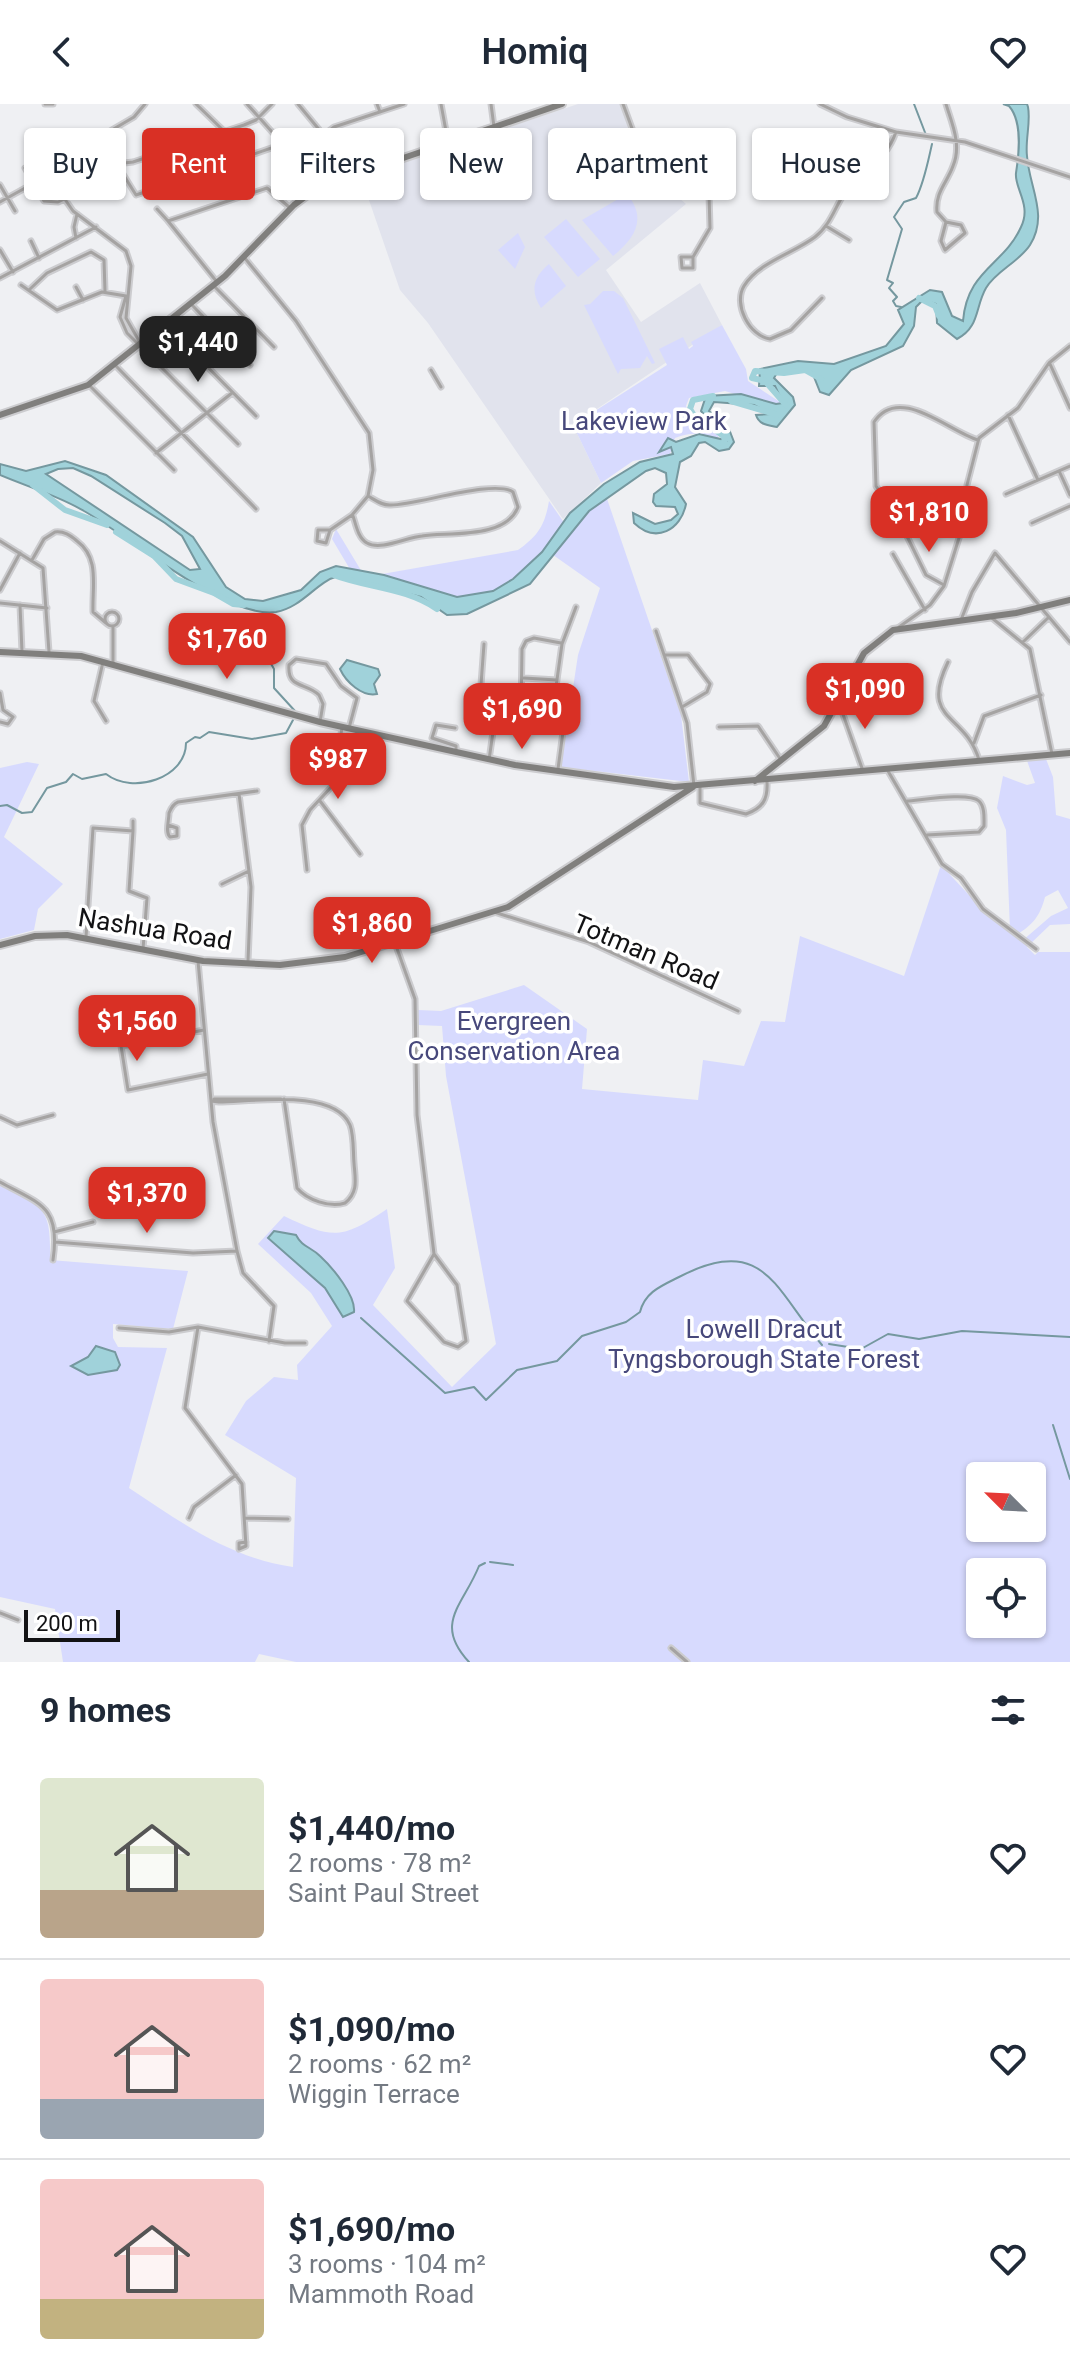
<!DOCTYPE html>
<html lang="en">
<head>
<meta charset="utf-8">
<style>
	:root { --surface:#fff; --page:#f6f6f7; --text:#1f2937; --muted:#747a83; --line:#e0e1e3; --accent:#d93025 }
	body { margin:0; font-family:Roboto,sans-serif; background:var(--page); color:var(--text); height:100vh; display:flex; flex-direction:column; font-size:30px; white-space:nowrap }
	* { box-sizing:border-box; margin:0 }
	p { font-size:26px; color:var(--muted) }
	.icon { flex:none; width:44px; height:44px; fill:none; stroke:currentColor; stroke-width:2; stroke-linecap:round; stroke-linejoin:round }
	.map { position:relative; height:1558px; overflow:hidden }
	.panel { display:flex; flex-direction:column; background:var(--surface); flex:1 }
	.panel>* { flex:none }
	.top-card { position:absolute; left:24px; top:24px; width:1022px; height:72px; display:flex; gap:16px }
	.needle { width:52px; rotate:294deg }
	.controls { position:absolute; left:966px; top:1358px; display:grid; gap:16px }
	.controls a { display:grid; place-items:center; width:80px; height:80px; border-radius:8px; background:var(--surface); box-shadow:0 2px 6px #0004; font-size:40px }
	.scale { position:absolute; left:24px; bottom:20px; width:96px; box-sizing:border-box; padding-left:8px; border:4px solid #121214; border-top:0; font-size:22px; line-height:28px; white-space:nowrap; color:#121214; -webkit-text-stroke:6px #fff; paint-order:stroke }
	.price { position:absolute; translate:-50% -68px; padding:0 18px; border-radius:16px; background:var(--accent); color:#fff; font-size:26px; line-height:52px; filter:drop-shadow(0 2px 4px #0008) }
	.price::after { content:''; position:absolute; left:50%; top:48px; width:24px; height:18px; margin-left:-12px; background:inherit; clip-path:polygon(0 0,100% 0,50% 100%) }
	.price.on { background:#222; color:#fff }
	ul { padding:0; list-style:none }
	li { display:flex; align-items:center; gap:24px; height:200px; padding:0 40px }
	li+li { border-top:2px solid var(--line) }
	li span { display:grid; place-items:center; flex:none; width:224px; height:160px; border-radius:8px; color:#555 }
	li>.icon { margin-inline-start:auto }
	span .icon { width:96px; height:96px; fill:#fffc; stroke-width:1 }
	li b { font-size:34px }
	h2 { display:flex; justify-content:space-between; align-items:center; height:96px; padding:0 40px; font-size:34px }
	.chip { padding:0 28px; border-radius:8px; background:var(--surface); box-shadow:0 2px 6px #0004; font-size:28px; line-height:72px }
	.chip.on { background:var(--accent); color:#fff }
	header { display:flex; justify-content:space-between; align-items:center; height:104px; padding:0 40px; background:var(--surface); font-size:36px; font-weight:600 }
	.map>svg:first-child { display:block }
	.built { fill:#e1e3ed }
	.green { fill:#d7dafe; fill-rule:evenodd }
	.water { fill:#a0d2da; stroke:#75989f; stroke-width:2; fill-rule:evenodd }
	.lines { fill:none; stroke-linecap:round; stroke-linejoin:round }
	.stream { stroke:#75989f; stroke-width:2 }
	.river { stroke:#a0d2da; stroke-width:6 }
	.street-casing { stroke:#cccccf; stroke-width:7 }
	.secondary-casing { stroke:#cccccf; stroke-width:10 }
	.street { stroke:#a5a3a2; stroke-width:3 }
	.secondary { stroke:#807f7d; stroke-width:6 }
	.labels { text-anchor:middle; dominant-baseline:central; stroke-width:7; stroke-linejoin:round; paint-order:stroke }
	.park-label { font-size:26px; fill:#47487b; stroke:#fff }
	.street-label { font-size:26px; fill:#121214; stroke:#fff }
</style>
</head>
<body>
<header><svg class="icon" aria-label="back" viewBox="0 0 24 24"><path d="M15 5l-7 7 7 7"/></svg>Homiq<svg class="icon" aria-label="heart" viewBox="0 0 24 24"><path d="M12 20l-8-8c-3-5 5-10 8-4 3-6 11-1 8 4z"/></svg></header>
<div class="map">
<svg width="1070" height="1558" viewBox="0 0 1070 1558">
	<rect width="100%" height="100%" fill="#eff0f3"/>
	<path class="built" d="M578 0H621L636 49 633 53 686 100 606 166 641 218 700 179 722 221 573 321 601 379 563 415 428 219 400 186 361 73Z"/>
	<path class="green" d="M627 90C648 115 634 135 613 152L582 116Z
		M566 115 600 155 578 173 544 133Z
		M518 129 525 143 515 165 498 146Z
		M549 160 566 182 541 204C530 187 533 173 549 160Z
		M603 187H614L623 194 655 259 652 260 647 252 640 264 621 265 618 270 584 201 590 200Z
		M722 221 746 265 748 277 783 300V305L725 287 689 294 686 302 689 313 717 329 720 339C703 329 695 327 675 334L670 350 633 357 601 379 573 321 667 261 659 245 683 233 689 245 693 242 691 238Z
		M604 386 681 611 689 678 561 663 578 551 600 484 546 446Z
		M549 397 565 420 522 473 493 491 451 504 411 486 357 477 332 435 336 425 365 473 518 446C538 432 545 421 549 397Z
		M1026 654 1046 655 1053 673 1056 711 1070 715V820L1050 821 1027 843 1035 851 1038 848H1070V1558H296L259 1550 255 1558H63L55 1505 0 1493V1082C46 1102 51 1106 50 1156L188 1167 173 1225 113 1220V1234L118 1243 167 1244 129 1384C182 1419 230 1454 293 1463L296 1374 225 1331 246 1297 274 1273 298 1276 297 1261 332 1222 311 1189 258 1140 284 1112C334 1136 342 1135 387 1105L395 1164 373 1201 452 1283 496 1240 446 972 442 922 418 921V906L441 907 524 881 587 925 582 985 698 996 703 956 744 962 761 917 785 918 800 832 904 872 941 761 982 805 1010 826 1006 726 997 704 1003 672 1027 681 1035 679ZM1058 786 1068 804 1051 812 1022 837 1016 831C1033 821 1040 812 1045 793ZM980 1372H1032V1424H980ZM980 1468H1032V1520H980Z
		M27 658 39 660 4 733 63 780 38 805 34 826 0 835V664Z"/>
	<path class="water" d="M1003 0H1027L1028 3C1031 18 1025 36 1027 52 1029 83 1049 111 1030 141 1019 158 996 167 986 184 975 203 980 223 957 235L937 219 936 200 923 196 916 203 914 222 903 242 851 266 829 291 820 288 812 268 778 267 774 274 793 293 795 301 777 323C768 321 759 321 756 311L771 310 754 301 714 298 709 307 729 325 734 338 729 345 719 347 705 338 699 339 691 352 680 358 675 383 686 400C681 426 656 440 634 419L633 409 655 420 671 416 678 410 675 403 656 402 653 398 654 390 667 380 666 369 655 364 646 367 589 407 530 480 467 510 447 511 421 493 338 472C316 478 303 503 276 508 225 515 129 432 84 407 57 391 28 383 0 371V360L26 367 65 357 106 371 193 433 226 483 245 495 263 497 301 486 320 468 336 462 384 471 457 493 493 487 513 475 542 448 570 409 604 380 640 358 673 350 671 343 659 348 668 334 676 338 699 330 725 336 701 307 706 292 741 290 776 300 783 299 775 282H759L760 265 798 257 834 260 886 242 904 220 898 206 930 186 942 188 952 212 963 217C967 166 1004 161 1021 123 1032 101 1014 84 1016 69 1019 50 1023 18 1009 2ZM58 365 73 364 91 372 165 419 182 432 200 465 190 466 46 370Z
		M347 556 378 565 380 571 374 580 377 590C362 593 346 578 340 565Z
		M274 1127 296 1131C302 1143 311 1143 320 1152 333 1164 356 1192 354 1208L343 1213 325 1184 268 1134Z
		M96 1242 115 1248 120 1261 117 1266 88 1271 71 1262 88 1253Z"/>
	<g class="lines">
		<path class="stream" d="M914 0 926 31
			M901 203 896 202 893 197 897 193 889 184 893 179 887 176 902 125 894 113 904 98 916 94C924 79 928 57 932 40
			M266 509 268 520 258 537 274 565V584L295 607
			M0 702 7 701 22 709 32 708 47 684 66 678 73 670 82 675 106 670C133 691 186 674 186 639L195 633 200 634 209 628 252 635 286 629 293 616
			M361 1214 445 1289 474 1283 486 1296 517 1266 557 1257 582 1232 626 1218 640 1208C645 1188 661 1182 679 1173 765 1129 774 1185 822 1241
			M829 1240 861 1245 888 1230 919 1235 962 1227 1070 1233
			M1053 1321 1070 1375
			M490 1458 513 1461
			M469 1558C433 1519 463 1502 479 1462L485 1459"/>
		<path class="river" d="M919 194 935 202 939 212
			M713 292 693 296 690 305C697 320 714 322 725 334L723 341
			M731 297 778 311
			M786 301 765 277 752 274 755 267 784 269 805 266 821 275
			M33 381 65 406 107 421
			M116 428 154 452 176 475 214 489 233 500 244 501
			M331 470C366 484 405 483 437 505"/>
		<g class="street-casing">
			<path id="street" d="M45 0H53
				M145 0 134 13 100 33 136 91 280 41 281 38 247 0
				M196 0 224 27
				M298 0 355 69
				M377 0 380 8
				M441 0 448 38
				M491 0 494 23
				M623 0 644 57 657 64 689 69 709 91 710 124 693 153V164H682L681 153H693
				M820 0 847 13 896 28 965 38 1070 73
				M946 0C952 20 962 41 953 62 947 79 935 88 937 108L946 118 961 121 965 129 945 146 941 137 946 118
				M325 30 334 23 404 0
				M115 60 133 58 244 21 256 16 272 0
				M25 64 44 97 58 98 81 87
				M49 77 56 54
				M0 81 15 107
				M0 98 36 78H53L73 107 126 147 131 162 126 214 139 237
				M157 105 168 117
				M826 122 849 136
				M76 134 74 123 77 110
				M31 137 39 154
				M0 146 13 168
				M244 153 296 217 369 329 373 366 368 392 352 411 330 426 326 439 317 437 318 426H330
				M0 174 96 123
				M217 178 168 117 267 84 289 103
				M21 181 57 206 102 188 126 192
				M213 181 274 243
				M76 183 83 196
				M30 185 47 169 91 148 104 156 105 187
				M126 192 120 213 127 229 238 340
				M822 194 791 226 770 235C749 232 733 200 744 182 759 158 794 149 815 133 832 120 836 99 849 82 866 59 885 59 896 28
				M192 201 250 261
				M166 221 256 312
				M1050 260 1070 304
				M116 262 256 405
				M431 266 441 283
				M89 281 174 366
				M1008 311 1038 376
				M156 349 232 289
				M1060 369 1070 391
				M1006 390 1070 362
				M353 412C356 421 358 434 367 439 381 447 407 433 422 432 449 428 506 435 518 403L513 388C494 375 417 401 391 401 383 402 375 396 368 392
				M1032 419 1070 402
				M0 437 43 464 49 548
				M893 450 925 506
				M32 456 44 435 55 428C64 427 70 431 77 437 100 454 92 482 93 508L106 519
				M944 481 926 471 899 416 876 382 874 318C899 280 948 327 978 336
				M0 486 20 449
				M0 499 47 504
				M20 501 22 548
				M105 515a7 7 0 1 1 14 0a7 7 0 1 1-14 0Z
				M992 514 1030 545 1052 650
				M961 516 972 488 995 449 1070 538
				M113 522V561
				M899 523 930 501 944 482 964 418 967 381 979 334 1018 304 1049 259 1070 242
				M656 527 687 619 694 682
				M1023 538 1049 513
				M484 540 480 594 490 610 488 620 493 628 489 656
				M664 551H688L710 580 707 588 682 603
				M103 558 94 597 106 617
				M948 558C919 618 965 608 979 656
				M524 574 557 576
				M0 589 3 606 13 613 8 620 0 618
				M839 599 863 667
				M554 614 521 608 522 545 526 537 534 534 561 539
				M320 618 323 600 319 591C306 578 287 585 289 561L296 555 326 560 341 582 357 594 349 624
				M719 623 758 622 781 656
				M455 624 436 621 432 634 456 642V648
				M974 639 984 612 1041 591
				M558 665 563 628 553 604 562 540 576 503
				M888 667 942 760 961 774 983 805 1036 845
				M700 683V699L746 710C763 704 768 695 767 678
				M239 690 251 783 248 857
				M320 697 360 750
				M907 697C922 696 969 688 979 697 985 703 984 714 984 722L979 728 927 731
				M168 721 177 724V732L170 733C165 728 169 717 169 709 171 704 173 700 178 698L257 687
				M133 727V717
				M307 766 302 721 310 706 334 680 342 623
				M222 780 249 767
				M494 808 589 838 738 907
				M86 833 93 724 133 727 129 787 147 794 143 845
				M395 839 415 895 417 1011 434 1150 457 1181 466 1237 458 1243 444 1238 407 1197 434 1150
				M198 857 213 1018 237 1147 243 1169 274 1202 269 1237
				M204 926 121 942 128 986 208 970
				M214 995H281
				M211 997 219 998C250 998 334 984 350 1021 354 1032 353 1047 354 1059 355 1074 359 1088 345 1099 330 1104 307 1096 297 1084L284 995
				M0 1013 17 1021 53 1011
				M0 1078C40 1100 61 1102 53 1156
				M54 1128 93 1118
				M55 1138 193 1149 237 1147
				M198 1223 185 1304 242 1380 246 1442 239 1445V1439L246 1438
				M119 1224 169 1228 198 1223 285 1239H305
				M189 1414 194 1403 236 1371
				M245 1414 288 1415
				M0 1509 18 1516
				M671 1544 687 1558"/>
		</g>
		<g class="secondary-casing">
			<path id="secondary" d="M0 311 88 281 225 172 294 101 318 83 562 0
				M0 548 81 552 320 618 515 661 674 683 1070 649
				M755 677 824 622 864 549 893 526 1016 509 1070 496
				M0 841 35 832 67 831 203 857 280 861 345 853 508 803 693 683"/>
		</g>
		<use href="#street" class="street"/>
		<use href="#secondary" class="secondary"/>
	</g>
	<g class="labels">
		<g class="park-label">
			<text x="644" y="317">Lakeview Park</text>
			<text x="514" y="917">Evergreen<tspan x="514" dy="30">Conservation Area</tspan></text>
			<text x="764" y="1225">Lowell Dracut<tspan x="764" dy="30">Tyngsborough State Forest</tspan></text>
		</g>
		<g class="street-label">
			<text transform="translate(155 825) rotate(9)">Nashua Road</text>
			<text transform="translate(646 848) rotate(23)">Totman Road</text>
		</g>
	</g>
</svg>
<div class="controls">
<a><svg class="needle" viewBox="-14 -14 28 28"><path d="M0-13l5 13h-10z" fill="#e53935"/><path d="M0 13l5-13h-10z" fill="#747a83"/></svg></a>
<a><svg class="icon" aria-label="locate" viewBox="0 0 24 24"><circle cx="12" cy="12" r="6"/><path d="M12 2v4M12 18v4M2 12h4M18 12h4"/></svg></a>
</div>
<div class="scale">200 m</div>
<b class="price on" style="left:198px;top:280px">$1,440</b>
<b class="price" style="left:929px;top:450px">$1,810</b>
<b class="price" style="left:227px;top:577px">$1,760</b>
<b class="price" style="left:865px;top:627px">$1,090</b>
<b class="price" style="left:522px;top:647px">$1,690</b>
<b class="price" style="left:338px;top:697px">$987</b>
<b class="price" style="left:372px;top:861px">$1,860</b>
<b class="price" style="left:137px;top:959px">$1,560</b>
<b class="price" style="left:147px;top:1131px">$1,370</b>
<div class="top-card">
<a class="chip">Buy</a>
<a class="chip on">Rent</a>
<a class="chip">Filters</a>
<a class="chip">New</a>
<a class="chip">Apartment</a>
<a class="chip">House</a>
</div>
</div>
<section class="panel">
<h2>9 homes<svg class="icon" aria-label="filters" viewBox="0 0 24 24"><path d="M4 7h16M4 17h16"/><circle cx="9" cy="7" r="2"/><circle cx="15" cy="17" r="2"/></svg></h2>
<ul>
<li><span style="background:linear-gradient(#dfe7d0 70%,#b9a48a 0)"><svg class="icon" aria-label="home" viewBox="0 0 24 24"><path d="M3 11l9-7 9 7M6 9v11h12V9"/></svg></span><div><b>$1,440/mo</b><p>2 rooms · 78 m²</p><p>Saint Paul Street</p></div><svg class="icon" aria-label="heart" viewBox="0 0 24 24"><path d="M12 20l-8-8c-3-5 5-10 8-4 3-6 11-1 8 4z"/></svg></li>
<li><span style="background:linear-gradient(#f6c9c9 75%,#9aa5b1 0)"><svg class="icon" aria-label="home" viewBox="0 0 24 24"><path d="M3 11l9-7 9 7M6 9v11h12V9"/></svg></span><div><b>$1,090/mo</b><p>2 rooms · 62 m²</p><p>Wiggin Terrace</p></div><svg class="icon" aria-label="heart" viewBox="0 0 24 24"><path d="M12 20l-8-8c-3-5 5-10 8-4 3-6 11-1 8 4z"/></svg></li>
<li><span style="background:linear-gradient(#f6c9c9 75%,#c2b280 0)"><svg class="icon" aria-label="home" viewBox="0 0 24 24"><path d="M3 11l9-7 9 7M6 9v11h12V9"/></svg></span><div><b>$1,690/mo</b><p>3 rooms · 104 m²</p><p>Mammoth Road</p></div><svg class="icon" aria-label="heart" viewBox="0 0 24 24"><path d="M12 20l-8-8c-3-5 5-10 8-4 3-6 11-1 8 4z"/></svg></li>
</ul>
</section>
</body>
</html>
